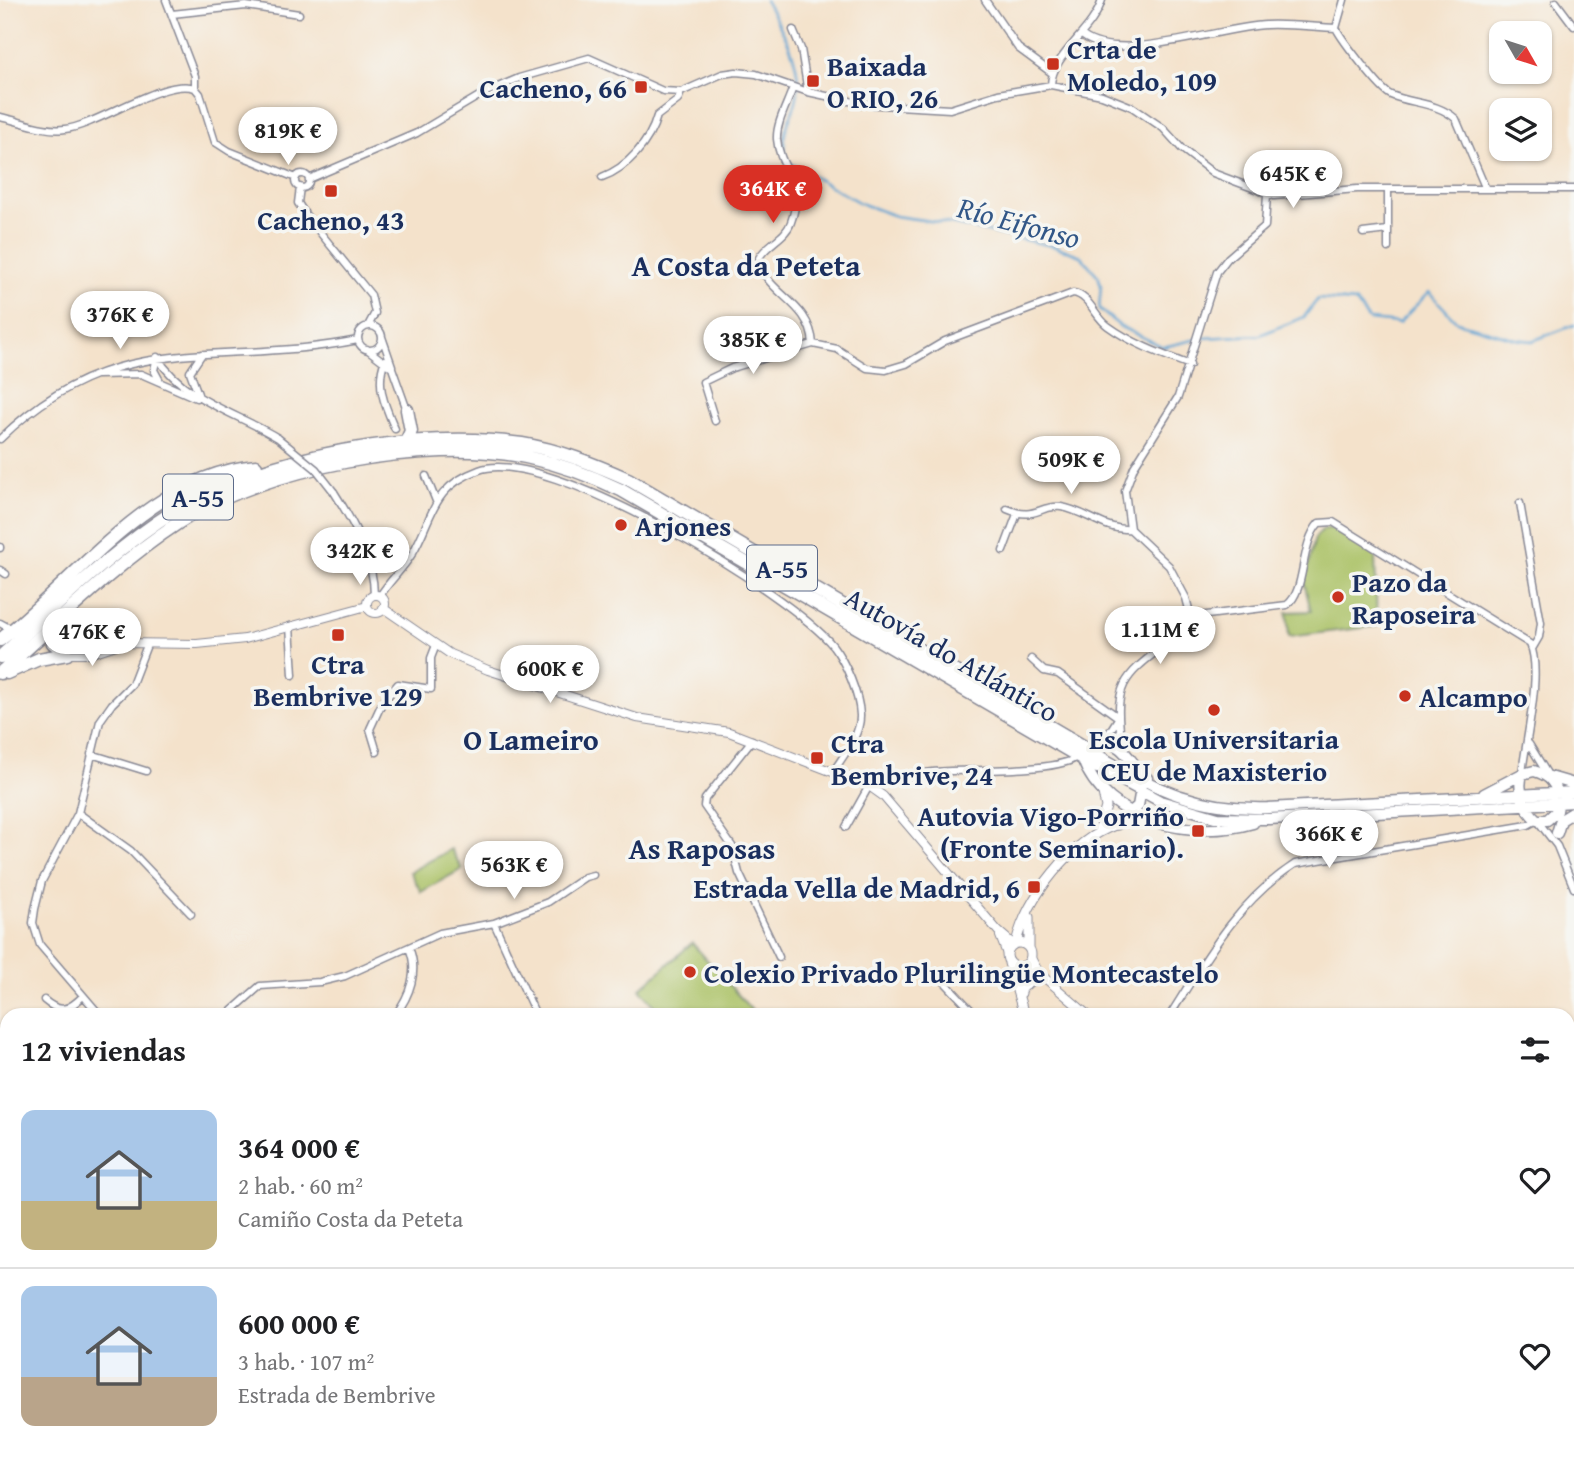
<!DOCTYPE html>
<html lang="es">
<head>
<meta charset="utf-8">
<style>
	:root { --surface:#fff; --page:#f6f6f6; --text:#202124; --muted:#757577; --line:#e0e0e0; --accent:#d93025 }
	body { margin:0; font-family:"Gentium Book Plus",serif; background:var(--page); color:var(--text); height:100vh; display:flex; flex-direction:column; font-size:26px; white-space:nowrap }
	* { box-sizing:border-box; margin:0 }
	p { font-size:23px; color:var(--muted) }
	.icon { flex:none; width:38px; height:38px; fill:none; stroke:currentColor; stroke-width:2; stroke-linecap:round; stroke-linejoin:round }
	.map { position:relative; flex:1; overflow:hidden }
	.drawer { position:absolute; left:0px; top:1008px; width:1575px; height:450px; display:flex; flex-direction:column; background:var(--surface); border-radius:21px 21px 0 0; box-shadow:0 2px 5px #0004 }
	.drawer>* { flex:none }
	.needle { width:46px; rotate:129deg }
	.tools { position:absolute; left:1489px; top:21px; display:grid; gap:14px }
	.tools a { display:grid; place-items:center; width:63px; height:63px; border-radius:14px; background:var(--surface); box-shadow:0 2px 5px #0004; font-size:35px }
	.price { position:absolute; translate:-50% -60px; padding:0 16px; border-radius:24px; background:#fff; color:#222; font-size:23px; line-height:46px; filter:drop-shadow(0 2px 4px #0008) }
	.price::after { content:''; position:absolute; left:50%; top:42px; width:21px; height:16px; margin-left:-10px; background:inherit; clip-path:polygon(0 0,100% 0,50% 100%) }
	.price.selected { background:var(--accent); color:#fff }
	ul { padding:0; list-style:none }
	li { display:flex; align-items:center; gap:21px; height:175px; padding:0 21px }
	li+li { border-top:2px solid var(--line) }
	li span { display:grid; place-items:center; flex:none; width:196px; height:140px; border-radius:14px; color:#555 }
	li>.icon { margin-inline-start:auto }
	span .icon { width:84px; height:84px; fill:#fffc; stroke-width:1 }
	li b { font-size:30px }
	h2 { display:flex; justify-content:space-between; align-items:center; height:84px; padding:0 21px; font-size:30px }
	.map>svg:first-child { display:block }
	.green { fill:#acc267; stroke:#647862; stroke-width:2 }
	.forest { fill:#89a85c; stroke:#526c5d; stroke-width:2 }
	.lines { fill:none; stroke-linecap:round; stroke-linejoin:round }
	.stream { stroke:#5ca2d2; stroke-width:2.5 }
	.minor-casing { stroke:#888894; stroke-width:9 }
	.tertiary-casing { stroke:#888894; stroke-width:10 }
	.secondary-casing { stroke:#888894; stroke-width:11 }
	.trunk-casing { stroke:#888894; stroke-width:13 }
	.motorway-casing { stroke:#888894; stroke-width:15 }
	.minor { stroke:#fff; stroke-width:6 }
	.tertiary { stroke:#fff; stroke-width:8 }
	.secondary { stroke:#fff; stroke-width:9 }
	.trunk { stroke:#fff; stroke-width:10 }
	.motorway { stroke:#fff; stroke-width:12 }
	.minor-bridge-casing { stroke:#888894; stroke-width:9; stroke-linecap:butt }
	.minor-bridge { stroke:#fff; stroke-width:6 }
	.poi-dot { fill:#c8321e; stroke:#f6f6f2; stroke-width:2.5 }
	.labels { text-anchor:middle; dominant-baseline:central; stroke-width:7; stroke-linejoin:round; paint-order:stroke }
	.shield { fill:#f6f6f2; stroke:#5d6b8a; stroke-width:2 }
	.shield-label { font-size:26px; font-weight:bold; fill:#1b2f5e }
	.poi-label { font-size:28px; font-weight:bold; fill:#1b2f5e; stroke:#f6f6f2; text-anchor:start }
	.street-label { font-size:28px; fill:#1b2f5e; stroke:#f6f6f2 }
	.water-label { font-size:30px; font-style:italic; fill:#325787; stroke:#f6f6f2 }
	.neighbourhood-label { font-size:30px; font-weight:bold; fill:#1b2f5e; stroke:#f6f6f2 }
</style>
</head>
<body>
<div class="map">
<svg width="1574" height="1457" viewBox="0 0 1574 1457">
	<rect width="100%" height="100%" fill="#f6f6f2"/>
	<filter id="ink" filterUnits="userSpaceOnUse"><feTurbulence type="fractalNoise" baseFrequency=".0143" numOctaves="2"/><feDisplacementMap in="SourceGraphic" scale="14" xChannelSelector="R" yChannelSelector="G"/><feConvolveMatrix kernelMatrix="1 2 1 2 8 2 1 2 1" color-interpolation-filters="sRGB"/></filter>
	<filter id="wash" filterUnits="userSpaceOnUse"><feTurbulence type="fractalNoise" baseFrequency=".00686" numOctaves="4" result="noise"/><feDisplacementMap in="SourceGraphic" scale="28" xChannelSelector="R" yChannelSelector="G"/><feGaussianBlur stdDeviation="1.57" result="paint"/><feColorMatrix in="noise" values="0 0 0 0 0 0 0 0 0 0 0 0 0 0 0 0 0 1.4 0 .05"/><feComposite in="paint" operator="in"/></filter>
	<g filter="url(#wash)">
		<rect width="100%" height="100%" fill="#f4e2cb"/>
		<path class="green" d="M1333 528 1375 553 1377 626 1289 637 1287 612 1311 611 1304 582 1315 538 1323 529Z
			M451 849 462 869 421 892 410 872Z
			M692 943 756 1015H663L640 989Z"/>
		<path class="forest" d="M542 1451H752L756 1457H544Z"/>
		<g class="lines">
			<path class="stream" d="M765 0C780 27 798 53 798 84 799 116 775 127 788 162L860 203 895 216 951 224 1057 247 1081 256 1098 276 1101 285 1099 309 1121 327 1163 347 1202 338 1260 335 1304 317 1318 299 1355 302 1369 320 1399 323 1429 292 1457 322 1516 339 1532 341 1574 325"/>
		</g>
	</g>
	<g filter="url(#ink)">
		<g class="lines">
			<g class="minor-casing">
				<path id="minor" d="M166 0 195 76V88L200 94 215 142 229 151 296 178
					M985 0 1018 48 1052 73
					M1556 2 1574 26
					M172 14 246 6 299 14
					M1336 28C1342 40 1381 91 1391 95 1412 104 1437 102 1456 119L1485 187
					M793 30 801 49 808 92
					M1083 36C1120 64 1221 27 1266 25 1289 24 1313 27 1336 28L1344 0
					M1051 85C1052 54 1093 32 1102 0
					M793 87C788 103 776 123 777 139 780 173 806 180 791 222 786 238 767 243 759 258 763 294 810 300 813 344
					M0 117C20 121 45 132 65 129 97 126 164 77 195 88
					M295 181a7 7 0 1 1 14 0a7 7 0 1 1-14 0Z
					M602 177C627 168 650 142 657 116L678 100 681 92
					M309 179 417 133 484 93 519 78 589 58 663 91 681 92 722 74 736 72 756 74 808 92 863 104 950 109 998 94 1051 85 1102 95 1132 107 1163 128 1182 149 1213 173 1274 196 1357 189H1574
					M300 187 298 203 305 214 371 295 375 313 368 326
					M1388 190V248
					M1363 233 1388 230
					M358 338a12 12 0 1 1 24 0a12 12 0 1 1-24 0Z
					M382 337 392 366
					M367 349 392 368 407 410
					M157 357C185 401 237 413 278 438
					M157 357 154 370 160 381
					M385 360C375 385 385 406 395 429
					M97 375 141 374 196 398
					M198 394 190 372 202 354
					M715 421 703 382 732 368 813 344 837 349 867 368 886 370 906 364 945 341 1073 293C1089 295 1095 317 1108 326 1133 344 1161 354 1190 365
					M0 439C116 325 217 368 358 340
					M426 476 436 501
					M334 492C353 522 374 558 374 595
					M1520 503 1541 623 1539 637 1532 649
					M1007 509C1035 521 1039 505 1061 507 1084 510 1105 531 1130 529
					M0 548V547
					M1003 551 1017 514
					M0 570 6 574
					M380 596C389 581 403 569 412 554 434 517 430 488 479 470 546 444 790 593 833 646 846 663 859 694 860 715 861 735 843 756 833 772
					M1191 617 1287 605C1307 590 1299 545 1319 523L1333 522 1530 644C1543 672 1525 742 1522 774
					M0 623 11 629
					M290 626 293 675
					M1031 659 1044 671 1058 674 1118 717
					M752 740 705 799 704 806 732 846 739 873 779 957
					M1103 742 1117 720
					M1529 744 1548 775
					M1122 746C1113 683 1122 678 1170 641 1179 634 1188 628 1191 617L1186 598 1169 566 1130 529 1125 491 1134 467 1178 397 1217 272 1228 258 1265 226 1267 195
					M377 752 370 729 382 703 398 684 431 689V658L436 645
					M91 754 146 771
					M78 813 131 851 191 914
					M846 827 869 786C890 781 912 774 933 772 962 769 1061 773 1078 756
					M494 923 536 1015
					M935 972 976 1015
					M44 1000C60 1014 69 1010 83 996
					M100 1015 40 945 33 923 35 909 42 881 78 813 100 721 112 704 132 684 147 645
					M227 1015 260 986 320 982 345 976 440 933 494 923 548 902 585 877 593 875
					M395 1015C410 996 419 971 409 948
					M1170 1015C1206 958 1238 901 1295 864L1528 825 1537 820 1557 846 1574 888
					M1568 1094 1574 1102
					M1568 1121 1574 1113
					M0 1421 7 1412
					M204 1451 213 1457
					M729 1451V1457
					M1317 1451 1322 1457
					M1440 1451 1445 1457
					M118 1457 122 1451
					M151 1457 156 1451
					M294 1457 296 1451
					M428 1457 430 1451
					M1007 1457 1009 1451
					M1069 1457 1072 1451
					M1074 1457 1080 1451
					M1084 1457 1091 1451
					M1387 1457 1389 1451"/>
			</g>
			<g class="tertiary-casing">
				<path id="tertiary" d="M367 604a9 9 0 1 1 18 0a9 9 0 1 1-18 0Z
					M383 608 450 654 488 670 637 718 729 732 869 786 883 796 998 931 1013 944
					M67 654H89L122 643 197 644 245 639 367 606
					M1000 936 1007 954
					M1031 958 1039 973
					M1025 966 1039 973 1088 1015
					M1021 990 1030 982 1045 978
					M1537 1451 1546 1457"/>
			</g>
			<g class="secondary-casing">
				<path id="secondary" d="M1098 833 1106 807 1102 788
					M1007 955a12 12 0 1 1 24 0a12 12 0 1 1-24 0Z
					M1016 943C1027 897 1071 841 1115 825 1126 821 1142 823 1153 822
					M1029 947V917
					M1009 963 1024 1015
					M1021 993 1023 967
					M987 1457 991 1451"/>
			</g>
			<g class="trunk-casing">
				<path id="trunk" d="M1098 755C1156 790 1199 810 1268 808L1574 792
					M1082 758C1106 824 1194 840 1253 823
					M1097 761 1099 747 1103 742C1125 743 1130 764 1147 778
					M1097 767 1160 801 1218 818 1269 819 1574 802
					M1534 771C1554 776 1561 791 1557 811L1547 820H1537C1524 809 1517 791 1522 774Z
					M1550 777 1574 784
					M1484 794 1522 774
					M1117 824 1138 806 1141 789
					M1557 833 1561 820 1574 812"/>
			</g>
			<g class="motorway-casing">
				<path id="motorway" d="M405 444 411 431 407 410
					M61 621 53 643 67 654
					M0 640C78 579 150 476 256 466
					M0 657C56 607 111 551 174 511 263 455 419 429 522 444 559 450 594 464 628 479L1098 755
					M0 673C58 622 114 565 178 523 262 467 428 437 526 457 560 464 590 475 621 490L1097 767
					M7 673 39 659 67 654
					M0 1169 7 1170
					M0 1182 7 1183
					M616 1457V1451
					M628 1457 629 1451"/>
			</g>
			<use href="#minor" class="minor"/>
			<use href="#tertiary" class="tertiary"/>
			<use href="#secondary" class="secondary"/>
			<use href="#trunk" class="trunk"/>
			<use href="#motorway" class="motorway"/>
			<g class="minor-bridge-casing">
				<path id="minor-bridge" d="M278 438 316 469 334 492"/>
			</g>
			<use href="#minor-bridge" class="minor-bridge"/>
		</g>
	</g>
	<g class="poi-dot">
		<rect x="1046" y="57" width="14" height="14" rx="3.5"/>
		<rect x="806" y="74" width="14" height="14" rx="3.5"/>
		<rect x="634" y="80" width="14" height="14" rx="3.5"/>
		<rect x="324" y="184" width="14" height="14" rx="3.5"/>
		<circle cx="621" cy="525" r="7"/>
		<circle cx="1338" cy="597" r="7"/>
		<rect x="331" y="628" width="14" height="14" rx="3.5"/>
		<circle cx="1405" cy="696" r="7"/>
		<circle cx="1214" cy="710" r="7"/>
		<rect x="810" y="751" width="14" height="14" rx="3.5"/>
		<rect x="1191" y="824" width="14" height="14" rx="3.5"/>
		<rect x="1027" y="880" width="14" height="14" rx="3.5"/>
		<circle cx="690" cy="972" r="7"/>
	</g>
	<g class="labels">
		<g class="shield">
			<rect x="163" y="474.5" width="70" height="45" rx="5"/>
			<rect x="747" y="545.5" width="70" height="45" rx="5"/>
		</g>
		<g class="shield-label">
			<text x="198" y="497">A-55</text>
			<text x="782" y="568">A-55</text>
		</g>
		<g class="poi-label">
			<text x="1067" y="48">Crta de<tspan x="1067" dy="32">Moledo, 109</tspan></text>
			<text x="827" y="65">Baixada<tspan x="827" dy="32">O RIO, 26</tspan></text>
			<text x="627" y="87" text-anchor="end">Cacheno, 66</text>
			<text x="331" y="219" text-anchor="middle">Cacheno, 43</text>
			<text x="635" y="525">Arjones</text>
			<text x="1352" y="581">Pazo da<tspan x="1352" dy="32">Raposeira</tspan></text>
			<text x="338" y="663" text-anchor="middle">Ctra<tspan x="338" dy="32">Bembrive 129</tspan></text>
			<text x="1419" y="696">Alcampo</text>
			<text x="1214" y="738" text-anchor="middle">Escola Universitaria<tspan x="1214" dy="32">CEU de Maxisterio</tspan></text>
			<text x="831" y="742">Ctra<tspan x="831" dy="32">Bembrive, 24</tspan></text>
			<text x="1184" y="815" text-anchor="end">Autovia Vigo-Porriño<tspan x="1184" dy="32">(Fronte Seminario).</tspan></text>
			<text x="1020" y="887" text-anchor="end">Estrada Vella de Madrid, 6</text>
			<text x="704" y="972">Colexio Privado Plurilingüe Montecastelo</text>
		</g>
		<g class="street-label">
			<text transform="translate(952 654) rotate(30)">Autovía do Atlántico</text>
		</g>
		<g class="water-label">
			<text transform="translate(1019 222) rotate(15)">Río Eifonso</text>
		</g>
		<g class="neighbourhood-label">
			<text x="746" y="265">A Costa da Peteta</text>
			<text x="531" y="739">O Lameiro</text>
			<text x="702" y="848">As Raposas</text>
		</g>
	</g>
</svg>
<div class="tools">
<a><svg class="needle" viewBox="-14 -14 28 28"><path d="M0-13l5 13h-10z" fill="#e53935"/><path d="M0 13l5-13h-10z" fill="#757577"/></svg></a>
<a><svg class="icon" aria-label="layers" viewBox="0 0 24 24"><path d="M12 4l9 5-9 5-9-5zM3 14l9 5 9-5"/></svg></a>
</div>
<b class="price" style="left:288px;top:167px">819K €</b>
<b class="price" style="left:1293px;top:210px">645K €</b>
<b class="price selected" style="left:773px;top:225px">364K €</b>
<b class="price" style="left:120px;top:351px">376K €</b>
<b class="price" style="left:753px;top:376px">385K €</b>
<b class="price" style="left:1071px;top:496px">509K €</b>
<b class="price" style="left:360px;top:587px">342K €</b>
<b class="price" style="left:1160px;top:666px">1.11M €</b>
<b class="price" style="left:92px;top:668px">476K €</b>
<b class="price" style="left:550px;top:705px">600K €</b>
<b class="price" style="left:1329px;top:870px">366K €</b>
<b class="price" style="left:514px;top:901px">563K €</b>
<section class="drawer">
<h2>12 viviendas<svg class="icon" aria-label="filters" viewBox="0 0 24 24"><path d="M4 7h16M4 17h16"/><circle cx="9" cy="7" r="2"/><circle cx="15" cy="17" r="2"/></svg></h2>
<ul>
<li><span style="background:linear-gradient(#a9c7e8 65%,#c2b280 0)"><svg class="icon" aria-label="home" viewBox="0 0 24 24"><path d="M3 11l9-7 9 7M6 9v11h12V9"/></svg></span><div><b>364 000 €</b><p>2 hab. · 60 m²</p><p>Camiño Costa da Peteta</p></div><svg class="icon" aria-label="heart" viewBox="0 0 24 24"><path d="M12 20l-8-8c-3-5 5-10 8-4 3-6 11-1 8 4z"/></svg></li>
<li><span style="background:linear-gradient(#a9c7e8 65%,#b9a48a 0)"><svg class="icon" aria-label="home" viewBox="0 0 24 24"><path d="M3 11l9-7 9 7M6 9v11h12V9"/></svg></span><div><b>600 000 €</b><p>3 hab. · 107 m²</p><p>Estrada de Bembrive</p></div><svg class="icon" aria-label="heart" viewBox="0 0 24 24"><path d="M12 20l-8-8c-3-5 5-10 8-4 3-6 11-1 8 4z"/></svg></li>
</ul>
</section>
</div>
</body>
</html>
